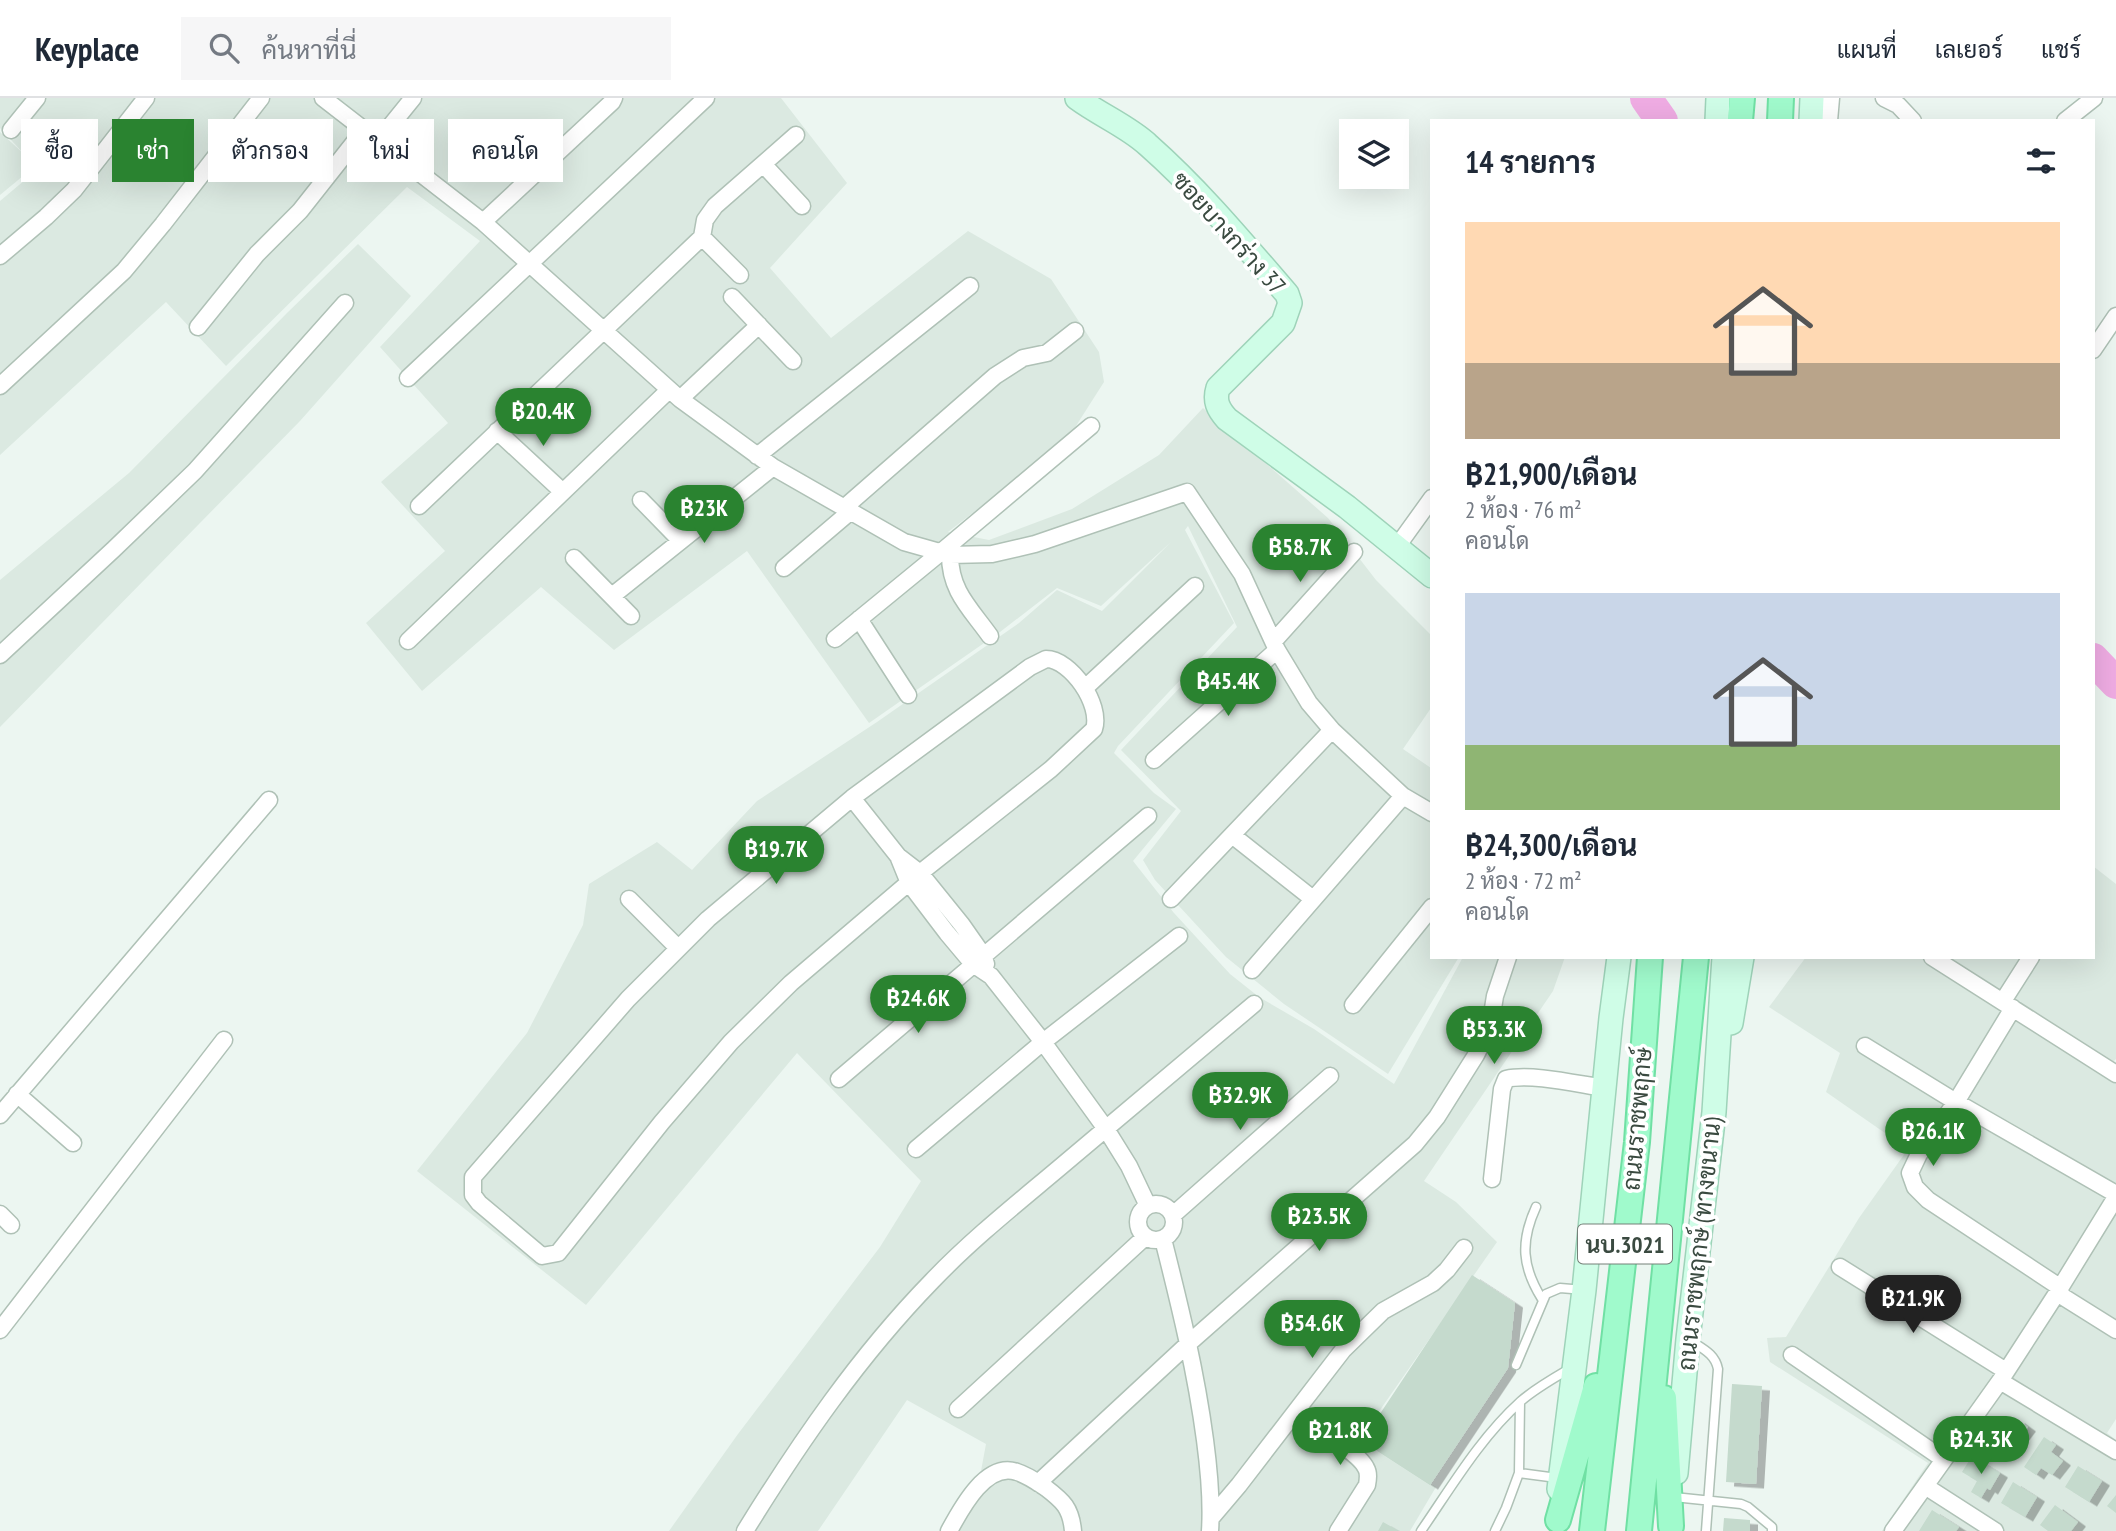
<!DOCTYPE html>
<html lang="th">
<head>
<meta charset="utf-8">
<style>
	:root { --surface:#fff; --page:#f6f6f7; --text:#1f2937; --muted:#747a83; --line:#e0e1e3; --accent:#2a8330 }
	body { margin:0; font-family:"PT Sans Narrow",Sarabun,sans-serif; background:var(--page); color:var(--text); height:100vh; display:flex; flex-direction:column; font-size:26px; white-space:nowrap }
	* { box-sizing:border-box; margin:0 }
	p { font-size:23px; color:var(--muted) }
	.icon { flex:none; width:38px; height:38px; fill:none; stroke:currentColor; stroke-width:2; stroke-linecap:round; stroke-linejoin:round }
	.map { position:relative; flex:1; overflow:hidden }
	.details { position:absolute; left:1430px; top:21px; width:665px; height:840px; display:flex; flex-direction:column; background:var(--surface); border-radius:0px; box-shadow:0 7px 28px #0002 }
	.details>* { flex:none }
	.guide { position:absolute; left:21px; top:21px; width:665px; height:63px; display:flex; gap:14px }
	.buttons { position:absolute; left:1339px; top:21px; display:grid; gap:14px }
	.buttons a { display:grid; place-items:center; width:70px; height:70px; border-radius:0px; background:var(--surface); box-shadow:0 7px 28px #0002; font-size:35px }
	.price { position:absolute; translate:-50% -60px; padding:0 16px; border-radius:24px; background:var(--accent); color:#fff; font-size:23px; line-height:46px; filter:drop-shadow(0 2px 4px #0008) }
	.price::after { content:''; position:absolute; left:50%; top:42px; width:21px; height:16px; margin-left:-10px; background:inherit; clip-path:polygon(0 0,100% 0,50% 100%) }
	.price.active { background:#222; color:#fff }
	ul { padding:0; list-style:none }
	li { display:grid; align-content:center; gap:14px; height:371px; padding:0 35px }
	li span { display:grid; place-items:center; height:217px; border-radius:0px; color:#555 }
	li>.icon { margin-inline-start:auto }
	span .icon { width:126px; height:126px; fill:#fffc; stroke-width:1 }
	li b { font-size:30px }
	h2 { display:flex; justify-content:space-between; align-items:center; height:84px; padding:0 35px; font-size:30px }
	.pill { padding:0 24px; border-radius:0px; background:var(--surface); box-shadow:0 7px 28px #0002; font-size:24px; line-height:63px }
	.pill.active { background:var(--accent); color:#fff }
	header { display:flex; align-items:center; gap:42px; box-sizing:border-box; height:98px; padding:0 35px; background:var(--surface); border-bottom:2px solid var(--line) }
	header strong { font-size:33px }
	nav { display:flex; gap:38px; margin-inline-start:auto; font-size:24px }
	.search { width:490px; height:63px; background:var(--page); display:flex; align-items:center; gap:18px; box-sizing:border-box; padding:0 24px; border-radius:0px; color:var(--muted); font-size:26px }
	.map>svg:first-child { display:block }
	.residential { fill:#dbe9e1 }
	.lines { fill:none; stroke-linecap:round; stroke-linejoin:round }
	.river { stroke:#eface3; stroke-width:32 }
	.building { fill:#c5dacd; filter:url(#shadow) }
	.lane-casing { stroke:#afc1b6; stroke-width:11 }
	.street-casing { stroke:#afc1b6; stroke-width:19 }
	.secondary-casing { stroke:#9ed3b9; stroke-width:26 }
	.primary-casing { stroke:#70e0a4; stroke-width:28 }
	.lane { stroke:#fff; stroke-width:8 }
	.street { stroke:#fff; stroke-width:16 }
	.secondary { stroke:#cffde7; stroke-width:23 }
	.primary { stroke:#a0facc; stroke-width:24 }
	.labels { text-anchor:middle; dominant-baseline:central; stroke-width:7; stroke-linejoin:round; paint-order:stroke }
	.shield { fill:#fff; stroke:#758079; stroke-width:2 }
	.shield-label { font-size:23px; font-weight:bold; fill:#3a4a40 }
	.street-label { font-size:24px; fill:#3a4a40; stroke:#fff }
</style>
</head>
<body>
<header>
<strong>Keyplace</strong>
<div class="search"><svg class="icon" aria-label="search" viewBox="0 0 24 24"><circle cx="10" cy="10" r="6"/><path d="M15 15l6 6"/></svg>ค้นหาที่นี่</div>
<nav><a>แผนที่</a><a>เลเยอร์</a><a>แชร์</a></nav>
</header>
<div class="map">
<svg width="2116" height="1433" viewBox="0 0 2116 1433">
	<defs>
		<filter id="shadow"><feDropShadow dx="8" dy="4.5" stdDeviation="0" flood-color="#0004"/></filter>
	</defs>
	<rect width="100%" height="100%" fill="#ecf6f1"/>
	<path class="residential" d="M0 0H781L847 85 770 170 831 240 968 133 1051 181 1099 254 1104 284 1067 342 948 434 989 442 1072 411 1159 357 1203 310 1328 420 1376 482 1431 537V610L1403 651 1431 670 1432 859H1459L1388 976 1284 906 1226 859 1155 782 1143 762 1181 713 1121 652 1237 529 1188 428 1185 432 1234 525 1118 648 1114 655 1154 695 1176 711 1133 763 1174 815 1230 876 1259 899 1314 931 1394 986 1463 859H1565L1553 893 1424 1083 1456 1104 1497 1144 1364 1335 1421 1380 1436 1389 1410 1433H945L981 1373 986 1346 907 1302 818 1433H669L738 1336 880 1149 921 1083 797 955 586 1207 417 1073 527 935 583 827 589 786 657 744 692 772 757 703 877 624 1019 525 1057 492 1102 513 1171 444 1101 508 1057 490 1000 534 869 625 747 453 614 552 541 489 422 593 366 525 445 453 381 384 448 325 380 249 480 143 407 89 226 268 166 204 0 357V103L38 71 35 68 0 97V34L25 57 0 30Z
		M358 146 411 198 300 323 0 629V482L129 375 287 215Z
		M2093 768 2116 786V961L2114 963 2116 965V1321L2107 1335 2116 1342V1433H1882L1928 1365 1770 1264 1767 1240 1786 1239 1859 1120 1908 1051 1826 994 1840 955 1769 909 1806 859H2093Z"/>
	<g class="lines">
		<path class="river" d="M1646 0 1662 23
			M2093 561 2116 585"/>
	</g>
	<path class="building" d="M1472 1177 1515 1205 1508 1270 1430 1387 1362 1343Z
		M1732 1286 1762 1288 1756 1386 1726 1384Z
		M2003 1320 2012 1327 2017 1321 2028 1329 2012 1350 2001 1342 1998 1346 1989 1339Z
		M2044 1339 2056 1347 2051 1354 2063 1363 2052 1377 2041 1370 2036 1377 2024 1369Z
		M1972 1358 2000 1375 1990 1392 1987 1390 1981 1400 1971 1394 1977 1383 1962 1374Z
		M2078 1368 2102 1383 2089 1404 2065 1389Z
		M2013 1384 2037 1399 2025 1419 2001 1405Z
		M2116 1397V1415L2107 1408Z
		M2055 1407 2078 1424 2071 1433H2048L2040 1427Z
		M1932 1412 1959 1429 1956 1433H1919Z
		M1724 1420 1750 1422V1433H1723Z
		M1383 1424 1399 1433H1378Z"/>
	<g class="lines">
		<g class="lane-casing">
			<path id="lane" d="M1536 1109C1520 1144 1522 1169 1542 1201
				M1691 1243C1703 1251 1715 1256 1718 1271L1706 1433
				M1516 1267 1546 1196 1560 1190 1584 1192
				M1519 1375 1520 1304
				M1674 1399 1741 1406 1748 1409 1772 1429V1433
				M1421 1433C1452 1388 1480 1340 1521 1303 1536 1290 1554 1280 1571 1270
				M1495 1433 1506 1410 1519 1375 1557 1380"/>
		</g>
		<g class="street-casing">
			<path id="street" d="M323 0 483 124 680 301 773 369 904 444 950 457 992 456 1035 446 1187 394 1242 476 1277 552 1309 605 1332 632 1403 698 1432 715
				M1884 0 1898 7 1913 23
				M1829 23 1831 0
				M2065 23 2094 0
				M11 32 37 0
				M379 42 413 0
				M763 66 802 108
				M483 124 612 4 614 0
				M702 139 740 177
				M0 158 46 119 74 92 146 0
				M732 199 793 263
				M198 229 257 156 300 113 364 32
				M2093 252 2116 218
				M408 280 706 0
				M0 288 124 173 163 126 261 0
				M680 301 759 227
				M497 333 563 394
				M757 358 970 188
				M641 402 680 442
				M419 408 702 139 705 122 715 108 796 37
				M845 409 995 278 1023 260 1047 255 1075 233
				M1396 450 1432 400
				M950 457C950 493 970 510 990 538
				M574 460 631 518
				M784 470 851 413
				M612 498 773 369
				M859 521 908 597
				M835 541 940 455 1091 328
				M408 543 669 292
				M1274 543 1354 454
				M0 557 114 451 195 373 345 205
				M1046 561C1071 561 1102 607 1094 631L1051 671 920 775 791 885 731 944 662 1024 558 1155 542 1158 479 1105 473 1097V1079L628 901 708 821 852 700 1030 569Z
				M1085 590 1195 488
				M1154 662 1277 552
				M852 700 898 758 920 775 962 827 983 857 986 866
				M1232 737 1313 801
				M898 758 909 785 947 835 973 866 991 878 1043 944 1106 1031 1129 1068 1148 1108
				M629 801 678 850
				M1171 801 1332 632
				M1932 859 2116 976
				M1252 872 1403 698
				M2003 903 2031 859
				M1353 907 1432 809
				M2013 910 1956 1004 1919 1056 1910 1075 1915 1089 1928 1102 2061 1190
				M1865 948 1956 1004 2116 1096
				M839 981 1148 718
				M17 996 73 1045
				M0 1017 269 702
				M916 1051 1043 944 1179 838
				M1492 1081 1502 991 1506 981C1531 975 1577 986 1604 990
				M1138 1124a18 18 0 1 1 36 0a18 18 0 1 1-36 0Z
				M0 1116 11 1127
				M1173 1117 1330 978
				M1163 1141C1180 1208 1196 1274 1205 1342 1209 1372 1212 1403 1210 1433
				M1840 1169 2006 1273
				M2057 1195 2116 1232
				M0 1232 224 942
				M1792 1257 1943 1361
				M2000 1283 2116 1353
				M958 1311 1145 1139
				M1294 1317C1311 1328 1358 1353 1366 1370 1369 1375 1368 1381 1367 1387L1338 1433
				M1038 1385 1189 1245 1415 1046 1437 1019 1476 957 1490 929 1495 898 1508 859
				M1925 1388 1995 1433
				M1211 1420 1239 1387 1343 1252 1383 1213 1433 1185 1447 1172 1464 1150
				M745 1433C800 1344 859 1258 932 1183 975 1138 1024 1100 1071 1060 1132 1009 1193 958 1254 906
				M949 1433C961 1411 986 1363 1017 1374 1027 1377 1037 1384 1046 1390 1063 1403 1071 1410 1073 1433
				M1893 1433 2000 1283 2057 1195 2116 1099"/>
		</g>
		<g class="secondary-casing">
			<path id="secondary" d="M1077 0C1100 17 1129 29 1148 47 1199 92 1243 145 1287 196L1290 205 1283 225 1218 290C1214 303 1218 311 1227 321L1347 409 1432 478
				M1717 23 1718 0
				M1811 23 1812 0
				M1731 925 1742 859
				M1676 1375 1688 1241 1714 1014 1724 859
				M1559 1391 1584 1192 1611 920 1619 859"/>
		</g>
		<g class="primary-casing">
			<path id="primary" d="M1740 23 1742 0
				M1780 23 1781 0
				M1664 1300 1671 1428
				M1558 1422 1596 1288
				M1592 1433 1637 1044 1650 859
				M1639 1433 1696 859"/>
		</g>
		<use href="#lane" class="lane"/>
		<use href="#street" class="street"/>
		<use href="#secondary" class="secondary"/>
		<use href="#primary" class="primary"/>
	</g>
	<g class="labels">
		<rect class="shield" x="1578" y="1126.5" width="94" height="39" rx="5"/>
		<g class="shield-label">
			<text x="1625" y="1146">นบ.3021</text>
		</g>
		<g class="street-label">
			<text transform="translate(1229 135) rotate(48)">ซอยบางกร่าง 37</text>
			<text transform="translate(1637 1021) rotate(-85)">ถนนราชพฤกษ์</text>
			<text transform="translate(1699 1146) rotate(-84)">ถนนราชพฤกษ์ (ทางขนาน)</text>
		</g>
	</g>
</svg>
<div class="buttons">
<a><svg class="icon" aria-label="layers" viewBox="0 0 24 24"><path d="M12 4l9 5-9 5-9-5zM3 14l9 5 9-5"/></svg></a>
</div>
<b class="price" style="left:543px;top:350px">฿20.4K</b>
<b class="price" style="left:704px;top:447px">฿23K</b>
<b class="price" style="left:1300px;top:486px">฿58.7K</b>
<b class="price" style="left:1228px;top:620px">฿45.4K</b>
<b class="price" style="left:776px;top:788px">฿19.7K</b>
<b class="price" style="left:918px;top:937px">฿24.6K</b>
<b class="price" style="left:1494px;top:968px">฿53.3K</b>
<b class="price" style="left:1240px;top:1034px">฿32.9K</b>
<b class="price" style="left:1933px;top:1070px">฿26.1K</b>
<b class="price" style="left:1319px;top:1155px">฿23.5K</b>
<b class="price active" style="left:1913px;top:1237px">฿21.9K</b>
<b class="price" style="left:1312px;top:1262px">฿54.6K</b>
<b class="price" style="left:1340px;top:1369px">฿21.8K</b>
<b class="price" style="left:1981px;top:1378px">฿24.3K</b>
<div class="guide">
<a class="pill">ซื้อ</a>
<a class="pill active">เช่า</a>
<a class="pill">ตัวกรอง</a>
<a class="pill">ใหม่</a>
<a class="pill">คอนโด</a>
</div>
<section class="details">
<h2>14 รายการ<svg class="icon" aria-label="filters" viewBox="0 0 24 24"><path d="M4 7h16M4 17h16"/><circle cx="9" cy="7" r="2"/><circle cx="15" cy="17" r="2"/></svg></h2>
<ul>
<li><span style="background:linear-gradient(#ffd9b3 65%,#b9a48a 0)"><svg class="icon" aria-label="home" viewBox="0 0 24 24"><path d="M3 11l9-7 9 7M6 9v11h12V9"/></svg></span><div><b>฿21,900/เดือน</b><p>2 ห้อง · 76 m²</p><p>คอนโด</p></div></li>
<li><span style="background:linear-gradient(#c9d6e8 70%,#8fb573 0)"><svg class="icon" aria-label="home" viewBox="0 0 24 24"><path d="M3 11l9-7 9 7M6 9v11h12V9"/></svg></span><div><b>฿24,300/เดือน</b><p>2 ห้อง · 72 m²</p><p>คอนโด</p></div></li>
</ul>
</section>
</div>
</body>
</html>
